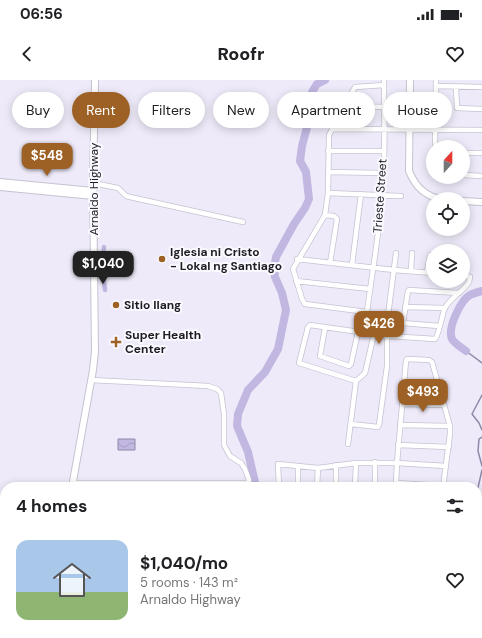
<!DOCTYPE html>
<html lang="en">
<head>
<meta charset="utf-8">
<style>
	:root { --surface:#fff; --page:#f2f2f2; --text:#202124; --muted:#757577; --accent:#9d6025 }
	body { margin:0; font-family:"DM Sans",sans-serif; background:var(--page); color:var(--text); height:100vh; display:flex; flex-direction:column; font-size:15px; white-space:nowrap }
	* { box-sizing:border-box; margin:0 }
	p { font-size:13px; color:var(--muted) }
	.icon { flex:none; width:22px; height:22px; fill:none; stroke:currentColor; stroke-width:2; stroke-linecap:round; stroke-linejoin:round }
	.map { position:relative; flex:1; overflow:hidden }
	.sheet { position:absolute; left:0px; top:402px; width:482px; height:156px; display:flex; flex-direction:column; background:var(--surface); border-radius:16px 16px 0 0; box-shadow:0 2px 10px #0003 }
	.sheet>* { flex:none }
	.top-card { position:absolute; left:12px; top:12px; width:458px; height:36px; display:flex; gap:8px }
	.needle { width:26px; rotate:21deg }
	.buttons { position:absolute; left:426px; top:60px; display:grid; gap:8px }
	.buttons a { display:grid; place-items:center; width:44px; height:44px; border-radius:50%; background:var(--surface); box-shadow:0 2px 10px #0003; font-size:20px }
	.price { position:absolute; translate:-50% -34px; padding:0 9px; border-radius:8px; background:var(--accent); color:#fff; font-size:13px; line-height:26px; filter:drop-shadow(0 1px 2px #0008) }
	.price::after { content:''; position:absolute; left:50%; top:24px; width:12px; height:9px; margin-left:-6px; background:inherit; clip-path:polygon(0 0,100% 0,50% 100%) }
	.price.active { background:#222; color:#fff }
	ul { padding:0; list-style:none }
	li { display:flex; align-items:center; gap:12px; height:100px; padding:0 16px }
	li span { display:grid; place-items:center; flex:none; width:112px; height:80px; border-radius:12px; color:#555 }
	li>.icon { margin-inline-start:auto }
	span .icon { width:48px; height:48px; fill:#fffc; stroke-width:1 }
	li b { font-size:17px }
	h2 { display:flex; justify-content:space-between; align-items:center; height:48px; padding:0 16px; font-size:17px }
	.tag { padding:0 14px; border-radius:18px; background:var(--surface); box-shadow:0 2px 10px #0003; font-size:14px; line-height:36px }
	.tag.active { background:var(--accent); color:#fff }
	.status { display:flex; justify-content:space-between; align-items:center; height:28px; padding:0 20px; background:var(--surface); direction:ltr }
	.status svg { height:11px; fill:currentColor }
	header { display:flex; justify-content:space-between; align-items:center; height:52px; padding:0 16px; background:var(--surface); font-size:18px; font-weight:800 }
	.map>svg:first-child { display:block }
	.water { fill:url(#water-waves); stroke:#9088a8 }
	.lines { fill:none; stroke-linecap:round; stroke-linejoin:round }
	.stream { stroke:#9088a8; stroke-width:1.5 }
	.canal { stroke:#c1b7e1; stroke-width:4.5 }
	.river { stroke:#c1b7e1; stroke-width:8 }
	.street-casing { stroke:#c6c3d1; stroke-width:6 }
	.secondary-casing { stroke:#c6c3d1; stroke-width:8 }
	.street { stroke:#fff; stroke-width:4.5 }
	.secondary { stroke:#fff; stroke-width:6 }
	.poi-dot { fill:#9d6025; stroke:#faf9ff; stroke-width:1.5 }
	.labels { text-anchor:middle; dominant-baseline:central; stroke-width:4; stroke-linejoin:round; paint-order:stroke }
	.street-label { font-size:12px; fill:#1e1c22; stroke:#faf9ff }
	.poi-label { font-size:12px; font-weight:bold; fill:#1e1c22; stroke:#faf9ff; text-anchor:start }
</style>
</head>
<body>
<div class="status"><b>06:56</b><svg viewBox="0 0 49 12"><path d="M0 12V9h3v3zM5 12V6h3v6zM10 12V3h3v9zM15 12V0h3v12zM26 1h20v11H26zM47 4h2v5h-2z"/></svg></div>
<header><svg class="icon" aria-label="back" viewBox="0 0 24 24"><path d="M15 5l-7 7 7 7"/></svg>Roofr<svg class="icon" aria-label="heart" viewBox="0 0 24 24"><path d="M12 20l-8-8c-3-5 5-10 8-4 3-6 11-1 8 4z"/></svg></header>
<div class="map">
<svg width="482" height="558" viewBox="0 0 482 558">
	<defs>
		<pattern id="water-waves" width="16" height="10" patternUnits="userSpaceOnUse"><rect width="16" height="10" fill="#c1b7e1"/><path d="M0 5q4-4 8 0t8 0" fill="none" stroke="#a59dc1"/></pattern>
	</defs>
	<rect width="100%" height="100%" fill="#eeeaf9"/>
	<path class="water" d="M118 359H135V370H118Z"/>
	<g class="lines">
		<path class="stream" d="M466 271 482 283
			M482 315 472 334 479 343 482 350
			M482 357 479 359 478 371 482 386
			M477 412 482 390
			M477 425 482 438"/>
		<path class="canal" d="M104 167 103 176 99 184 103 195 105 210"/>
		<path class="river" d="M466 271C461 267 455 264 452 259 447 248 461 220 470 215 474 213 478 212 482 211
			M256 407 248 372 237 346 238 334 248 310 265 292 278 269 286 230 282 213 275 197 274 188 276 177 294 144 305 128 309 119 306 92 300 81 302 66 313 25 312 12 317 4 325 0
			M308 553 310 558"/>
		<g class="street-casing">
			<path id="street" d="M384 5 355 7 329 55 328 113 325 135 293 189 302 219 305 224 367 232C372 193 379 155 382 116 386 78 384 38 384 0
				M436 6 482 7
				M456 7 457 28 482 29
				M344 26 384 27
				M332 49 482 50
				M435 67 436 0
				M328 71H384
				M463 73H482
				M328 92 383 93
				M463 95 482 96
				M93 103 118 108 126 116 130 117 243 142
				M328 113 401 116
				M325 135 334 136 337 139 330 183
				M297 179 394 190 433 193
				M352 185 361 114
				M411 191 412 173
				M427 192 430 175
				M296 201 370 209
				M405 227 445 228
				M439 246 403 243 408 211 409 210 459 213
				M325 248 320 276 349 286 351 284 358 252
				M91 300 208 306 217 309 221 313 224 334V365L230 376 241 383 245 389 249 400 248 407
				M356 301 299 283 308 247 310 245 388 256 435 259C438 257 442 237 444 230 449 218 462 213 469 202L470 197 463 195
				M404 305H438
				M402 324 444 325
				M351 344 378 347 379 345 387 286V243L396 173
				M400 345 450 346
				M348 364 356 301 365 293 374 254
				M398 365 449 367
				M375 382V407
				M72 403H249
				M444 406 396 403 397 383 446 386
				M279 407 278 384 318 388 356 383H397L406 281 407 279 429 280 432 282 450 346V354L443 407
				M298 407V387
				M317 407 318 388
				M336 407V385
				M355 407 356 383
				M0 440 5 441
				M0 532 5 534
				M172 553 187 558
				M188 553 201 558
				M334 553 335 558
				M353 553 355 558
				M373 553 375 558
				M393 553 394 558"/>
		</g>
		<g class="secondary-casing">
			<path id="secondary" d="M410 0 409 91C415 106 425 117 442 119
				M0 102 93 111
				M0 107 93 116
				M463 121 481 122
				M72 407 93 290 95 271 93 103 95 0
				M0 525 5 526
				M46 558 47 553"/>
		</g>
		<use href="#street" class="street"/>
		<use href="#secondary" class="secondary"/>
	</g>
	<g class="poi-dot">
		<circle cx="162" cy="179" r="4"/>
		<circle cx="116" cy="225" r="4"/>
		<path d="M114 256h4v4h4v4h-4v4h-4v-4h-4v-4h4z"/>
	</g>
	<g class="labels">
		<g class="street-label">
			<text transform="translate(94 109) rotate(-90)">Arnaldo Highway</text>
			<text transform="translate(380 116) rotate(-86)">Trieste Street</text>
		</g>
		<g class="poi-label">
			<text x="170" y="172">Iglesia ni Cristo<tspan x="170" dy="14">- Lokal ng Santiago</tspan></text>
			<text x="124" y="225">Sitio Ilang</text>
			<text x="125" y="255">Super Health<tspan x="125" dy="14">Center</tspan></text>
		</g>
	</g>
</svg>
<div class="buttons">
<a><svg class="needle" viewBox="-14 -14 28 28"><path d="M0-13l5 13h-10z" fill="#e53935"/><path d="M0 13l5-13h-10z" fill="#757577"/></svg></a>
<a><svg class="icon" aria-label="locate" viewBox="0 0 24 24"><circle cx="12" cy="12" r="6"/><path d="M12 2v4M12 18v4M2 12h4M18 12h4"/></svg></a>
<a><svg class="icon" aria-label="layers" viewBox="0 0 24 24"><path d="M12 4l9 5-9 5-9-5zM3 14l9 5 9-5"/></svg></a>
</div>
<b class="price" style="left:47px;top:97px">$548</b>
<b class="price active" style="left:103px;top:205px">$1,040</b>
<b class="price" style="left:379px;top:265px">$426</b>
<b class="price" style="left:423px;top:333px">$493</b>
<div class="top-card">
<a class="tag">Buy</a>
<a class="tag active">Rent</a>
<a class="tag">Filters</a>
<a class="tag">New</a>
<a class="tag">Apartment</a>
<a class="tag">House</a>
</div>
<section class="sheet">
<h2>4 homes<svg class="icon" aria-label="filters" viewBox="0 0 24 24"><path d="M4 7h16M4 17h16"/><circle cx="9" cy="7" r="2"/><circle cx="15" cy="17" r="2"/></svg></h2>
<ul>
<li><span style="background:linear-gradient(#a9c7e8 65%,#8fb573 0)"><svg class="icon" aria-label="home" viewBox="0 0 24 24"><path d="M3 11l9-7 9 7M6 9v11h12V9"/></svg></span><div><b>$1,040/mo</b><p>5 rooms · 143 m²</p><p>Arnaldo Highway</p></div><svg class="icon" aria-label="heart" viewBox="0 0 24 24"><path d="M12 20l-8-8c-3-5 5-10 8-4 3-6 11-1 8 4z"/></svg></li>
</ul>
</section>
</div>
</body>
</html>
